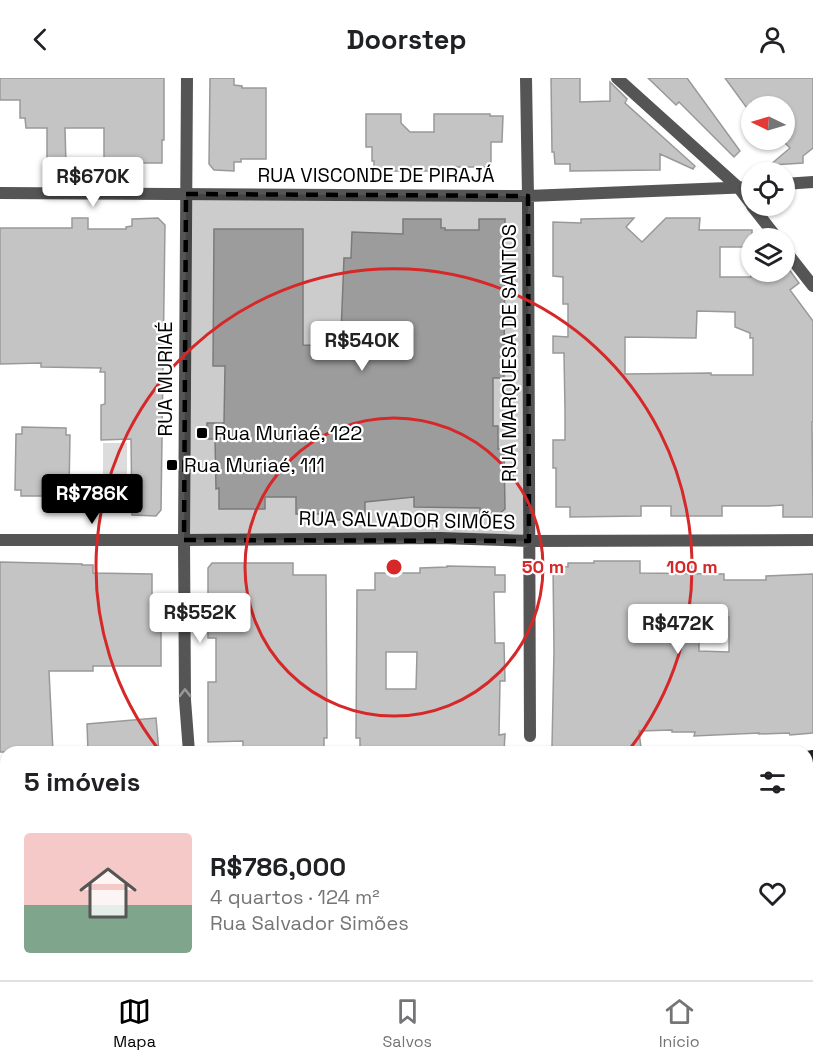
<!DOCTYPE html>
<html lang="pt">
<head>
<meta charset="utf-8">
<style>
	:root { --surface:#fff; --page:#f2f2f2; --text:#202124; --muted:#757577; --line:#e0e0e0; --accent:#000 }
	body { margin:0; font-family:"Space Grotesk",sans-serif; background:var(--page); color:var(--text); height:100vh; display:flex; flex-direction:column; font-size:22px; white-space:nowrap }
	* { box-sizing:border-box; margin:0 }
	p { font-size:20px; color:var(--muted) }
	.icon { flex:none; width:33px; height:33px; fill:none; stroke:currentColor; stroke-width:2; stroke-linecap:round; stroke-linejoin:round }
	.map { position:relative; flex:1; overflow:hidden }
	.drawer { position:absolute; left:0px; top:668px; width:813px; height:236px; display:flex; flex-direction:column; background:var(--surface); border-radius:18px 18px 0 0; box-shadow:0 2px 4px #0004 }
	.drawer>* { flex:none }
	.needle { width:39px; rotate:275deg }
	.tools { position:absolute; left:741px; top:18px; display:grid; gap:12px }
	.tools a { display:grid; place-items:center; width:54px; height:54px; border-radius:50%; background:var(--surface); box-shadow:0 2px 4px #0004; font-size:30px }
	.price { position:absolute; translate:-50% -51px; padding:0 14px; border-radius:6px; background:#fff; color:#222; font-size:20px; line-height:39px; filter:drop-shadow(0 2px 3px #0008) }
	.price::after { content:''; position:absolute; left:50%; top:36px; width:18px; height:14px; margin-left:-9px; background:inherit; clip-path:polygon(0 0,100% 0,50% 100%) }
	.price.selected { background:var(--accent); color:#fff }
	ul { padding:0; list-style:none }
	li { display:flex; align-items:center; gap:18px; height:150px; padding:0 24px }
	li+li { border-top:2px solid var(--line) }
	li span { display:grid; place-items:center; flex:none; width:168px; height:120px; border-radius:6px; color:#555 }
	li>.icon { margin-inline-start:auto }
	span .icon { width:72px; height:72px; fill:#fffc; stroke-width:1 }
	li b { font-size:26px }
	h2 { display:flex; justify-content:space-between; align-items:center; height:72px; padding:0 24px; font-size:26px }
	header { display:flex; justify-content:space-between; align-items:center; height:78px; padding:0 24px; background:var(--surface); font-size:27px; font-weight:800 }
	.tabs { display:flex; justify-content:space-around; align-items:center; height:84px; border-top:2px solid var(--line); background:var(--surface); font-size:16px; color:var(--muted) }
	.tabs a { display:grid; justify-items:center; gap:3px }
	.tabs .selected { color:var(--accent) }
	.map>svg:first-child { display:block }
	.green { fill:#dcdcdc }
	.building { fill:#c4c4c4; stroke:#999; stroke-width:1.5; fill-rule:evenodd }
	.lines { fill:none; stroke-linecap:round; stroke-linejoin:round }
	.minor { stroke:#555; stroke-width:12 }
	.tertiary { stroke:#555; stroke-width:12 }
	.secondary { stroke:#222; stroke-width:12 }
	.oneway { stroke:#999 }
	.marked { fill:#000; fill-opacity:0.2; stroke:#000; stroke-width:4.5; stroke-dasharray:12 8; stroke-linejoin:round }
	.ring { fill:none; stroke:#d62828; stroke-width:3 }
	.poi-dot { fill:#000; stroke:#fff; stroke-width:2 }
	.labels { text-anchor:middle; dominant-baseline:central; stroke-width:4.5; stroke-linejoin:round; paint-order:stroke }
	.street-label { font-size:20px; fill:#000; stroke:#fff }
	.poi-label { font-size:20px; fill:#000; stroke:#fff; text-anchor:start }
	.centre { fill:#d62828; stroke:#fff; stroke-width:3 }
	.ring-label { font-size:18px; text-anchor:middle; font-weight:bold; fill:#d62828; stroke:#fff; stroke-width:4.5; stroke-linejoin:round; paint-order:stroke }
</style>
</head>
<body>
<header><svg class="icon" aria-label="back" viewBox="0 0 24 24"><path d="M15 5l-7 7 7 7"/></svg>Doorstep<svg class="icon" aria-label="person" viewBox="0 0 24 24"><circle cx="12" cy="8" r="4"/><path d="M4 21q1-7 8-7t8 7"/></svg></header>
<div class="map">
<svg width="813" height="902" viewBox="0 0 813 902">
	<rect width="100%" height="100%" fill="#fff"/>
	<path class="green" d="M103 365H127V411H103Z"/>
	<path class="building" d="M0 0H164V62H162V85H129V92H104V50H65L66 88 47 89V50H26L25 40H20V22H0Z
		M210 0H234V7L242 8V10H266V81H241V84H234V93L214 92 209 86Z
		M551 0H580V24L610 23V4L627 21 625 25 695 88 693 91 660 76V92L570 93V86H555L554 74H552Z
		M648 0H687L740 73 734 79 679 24 676 27Z
		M725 0H813V70L803 78V85L770 87 790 70 784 64V28H755L752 25V37Z
		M366 36H401V45L410 54H434V36H490V38H503L502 64H491V87L489 89H445V93H374V83H372V69H366Z
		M72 140H88V151H126V149L132 148V141L158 140 165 147 161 432 156 438 132 437 131 361 101 362V327L105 326V294H100L101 290 41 289V285L0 286V150H72Z
		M634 140 626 149 642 164 666 140H700L699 152H752V169H720V199H751V194H784L788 190 799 205 790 212 813 243V344H812L813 439H783V427L768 428H722V438H671V428H641V438L570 439V429H556V390H553V362H565V333L564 275H553V258L568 259V226H563V199L553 198V144L581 145V141ZM697 233 735 234V249L750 255V260H753V297H711V295L625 296V259L696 260Z
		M403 141H441V150H445V152H479V141H505L504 300H493V348H498V371H504L505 431 498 437H480V430L414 429V419L365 424V441L336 442V440H325V436H296V419H265V431H219V410L216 411 215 361H207V345H224L225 288H213L214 151H303V267L339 268V255H341L344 180H351L352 154 403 156Z
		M22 349 66 350V357H70L69 412H63V418H21V412H15L16 356H22Z
		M594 483H640V495L724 496V502H766V498L813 496V655L790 657 789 655 759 656V655L694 658 695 654H672V652L639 653 641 670 557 674 552 668 554 573 553 488 568 489V485H594ZM699 539H729V574L699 573Z
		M0 484 82 486V487H93V495L152 496V550H161V588H93V593H49L53 674H0Z
		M212 485H293V497H326L327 660H324V674H243V663L208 664V604H216V560H208V490Z
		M447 488 495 489V497H505V514H494L495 565H504L505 603H500L499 657 505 656 504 674H360V660H356L357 512H375V495H420V490L447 489ZM386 574H417L416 611H386Z
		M156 640 159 674H88L87 646Z"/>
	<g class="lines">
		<path class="minor" d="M526 0 528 118 530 658
			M617 0 739 110 752 127
			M784 106 813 104
			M0 115 528 118 752 109
			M752 128 777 160
			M784 171 813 208
			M184 462 440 460 529 463 813 462
			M807 769 813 747
			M132 902 134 897
			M345 902 347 897
			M561 902 562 897
			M770 902 772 897"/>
		<path class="tertiary" d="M187 0 184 462 185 622 189 674
			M0 462H184"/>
		<path class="secondary" d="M807 679 813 678
			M0 723H6"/>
	</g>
	<defs><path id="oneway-chevron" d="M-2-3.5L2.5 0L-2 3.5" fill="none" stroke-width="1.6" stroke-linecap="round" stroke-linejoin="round" transform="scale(1.5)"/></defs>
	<use class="oneway" href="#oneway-chevron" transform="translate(185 615) rotate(-91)"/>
	<path class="marked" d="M186 116 528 118 529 463 184 462Z"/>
	<g class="ring">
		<circle cx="394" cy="489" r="149"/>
		<path d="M159 672A298 298 0 1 1 629 672"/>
	</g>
	<g class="poi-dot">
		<rect x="196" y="349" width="12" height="12" rx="3"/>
		<rect x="166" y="381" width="12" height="12" rx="3"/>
	</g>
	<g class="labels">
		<g class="street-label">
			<text x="376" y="97">RUA VISCONDE DE PIRAJÁ</text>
			<text transform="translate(509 275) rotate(-90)">RUA MARQUESA DE SANTOS</text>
			<text transform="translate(165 301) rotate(-90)">RUA MURIAÉ</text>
			<text transform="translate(407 442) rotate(1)">RUA SALVADOR SIMÕES</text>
		</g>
		<g class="poi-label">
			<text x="214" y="355">Rua Muriaé, 122</text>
			<text x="184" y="387">Rua Muriaé, 111</text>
		</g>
	</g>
	<circle cx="394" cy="489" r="9" class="centre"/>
	<g class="ring-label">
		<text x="543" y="495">50 m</text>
		<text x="692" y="495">100 m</text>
	</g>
</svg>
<div class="tools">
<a><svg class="needle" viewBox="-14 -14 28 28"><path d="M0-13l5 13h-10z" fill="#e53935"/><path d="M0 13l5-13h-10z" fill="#757577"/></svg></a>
<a><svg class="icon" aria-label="locate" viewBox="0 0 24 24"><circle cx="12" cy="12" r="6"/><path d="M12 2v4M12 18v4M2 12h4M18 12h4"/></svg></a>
<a><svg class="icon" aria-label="layers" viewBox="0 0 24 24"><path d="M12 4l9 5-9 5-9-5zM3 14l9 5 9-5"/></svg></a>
</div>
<b class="price" style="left:93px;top:130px">R$670K</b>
<b class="price" style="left:362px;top:294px">R$540K</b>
<b class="price selected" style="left:92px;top:447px">R$786K</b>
<b class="price" style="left:200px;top:566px">R$552K</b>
<b class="price" style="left:678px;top:577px">R$472K</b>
<section class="drawer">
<h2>5 imóveis<svg class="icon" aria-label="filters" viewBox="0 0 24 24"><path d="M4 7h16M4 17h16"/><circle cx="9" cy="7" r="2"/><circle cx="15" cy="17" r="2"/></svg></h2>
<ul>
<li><span style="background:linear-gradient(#f6c9c9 60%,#7fa58c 0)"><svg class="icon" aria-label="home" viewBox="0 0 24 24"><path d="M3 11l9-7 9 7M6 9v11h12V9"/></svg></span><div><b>R$786,000</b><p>4 quartos · 124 m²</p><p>Rua Salvador Simões</p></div><svg class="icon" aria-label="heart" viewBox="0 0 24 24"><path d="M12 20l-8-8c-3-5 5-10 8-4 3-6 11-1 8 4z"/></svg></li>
</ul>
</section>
</div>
<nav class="tabs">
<a class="selected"><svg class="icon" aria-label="map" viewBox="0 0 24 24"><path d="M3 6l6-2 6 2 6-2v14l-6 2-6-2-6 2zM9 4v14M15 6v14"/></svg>Mapa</a>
<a><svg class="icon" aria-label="saved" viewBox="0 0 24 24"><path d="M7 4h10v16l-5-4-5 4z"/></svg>Salvos</a>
<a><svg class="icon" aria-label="home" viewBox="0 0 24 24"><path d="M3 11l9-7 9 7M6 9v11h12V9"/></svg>Início</a>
</nav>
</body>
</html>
